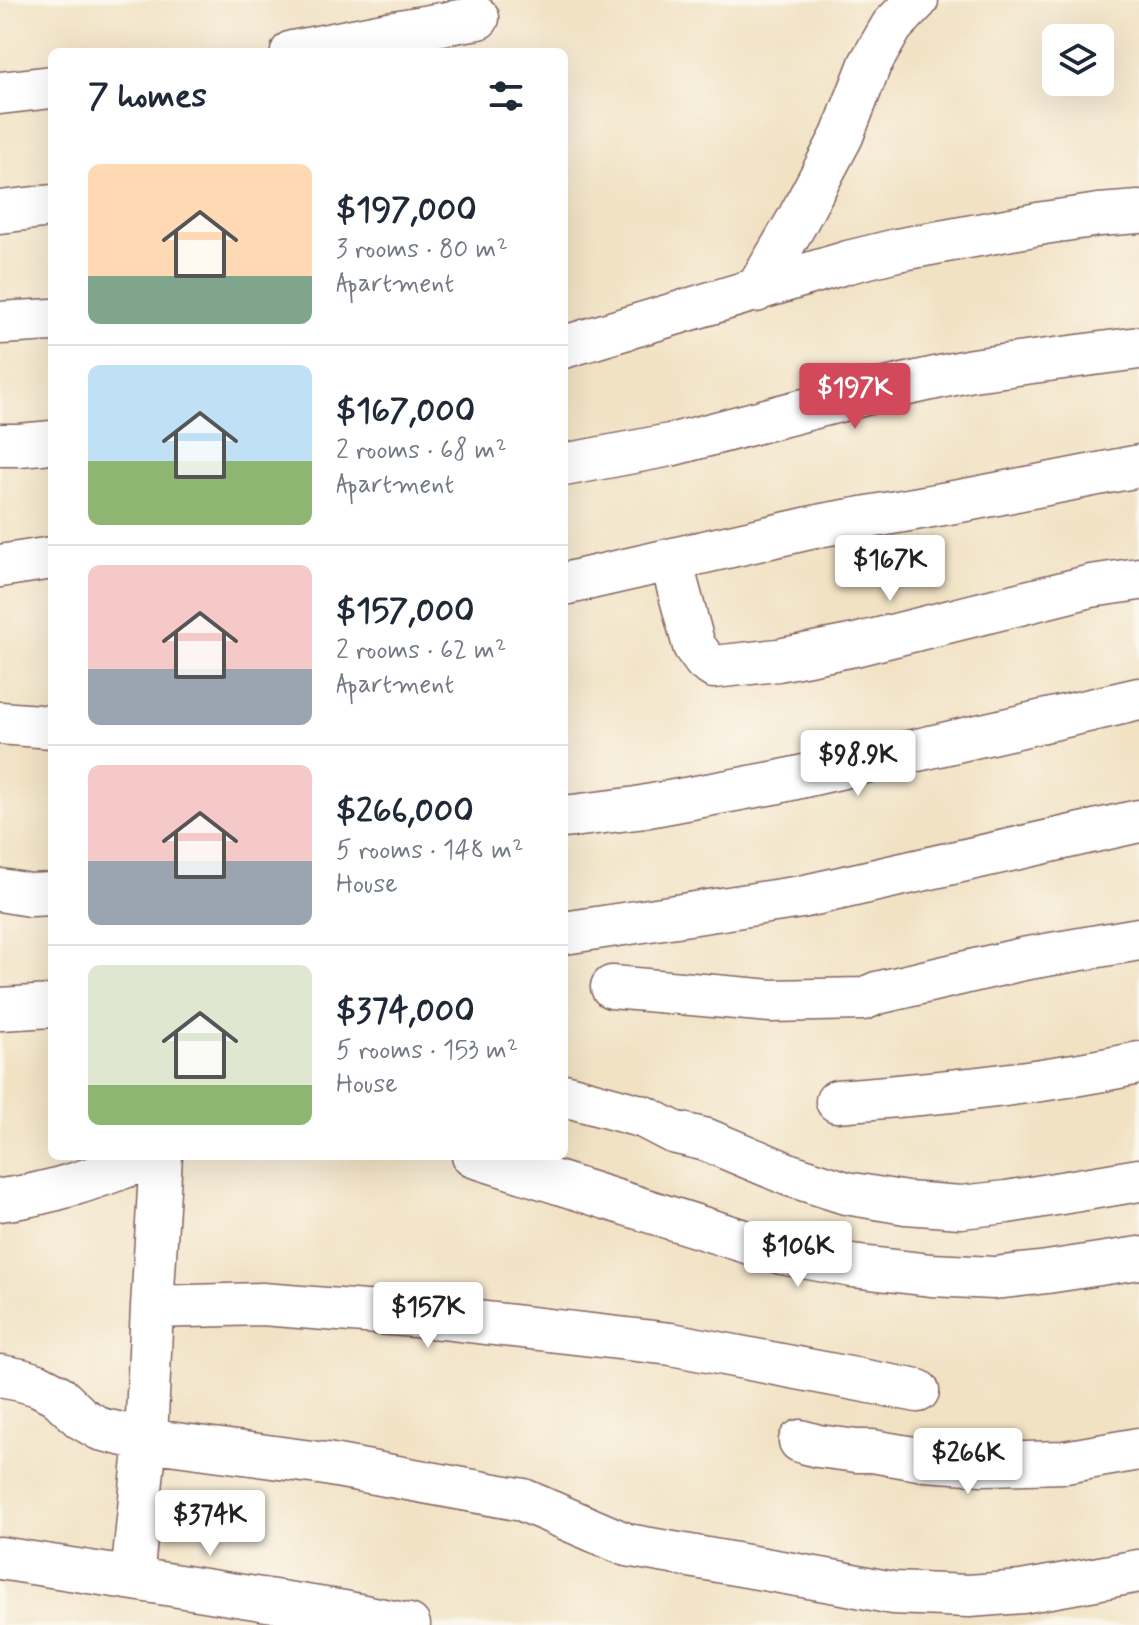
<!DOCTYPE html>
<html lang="en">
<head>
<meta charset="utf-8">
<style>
	:root { --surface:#fff; --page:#f2f2f3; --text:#1f2937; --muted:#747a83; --line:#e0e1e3; --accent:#d1495b }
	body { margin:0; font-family:Mynerve,sans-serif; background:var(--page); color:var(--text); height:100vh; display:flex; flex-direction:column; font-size:30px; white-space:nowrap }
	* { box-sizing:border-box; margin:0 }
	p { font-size:26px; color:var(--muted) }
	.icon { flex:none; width:44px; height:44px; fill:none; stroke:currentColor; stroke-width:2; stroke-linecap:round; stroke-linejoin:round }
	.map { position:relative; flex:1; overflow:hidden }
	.panel { position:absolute; left:48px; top:48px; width:520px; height:1112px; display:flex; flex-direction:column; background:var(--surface); border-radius:12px; box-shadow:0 8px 32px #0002 }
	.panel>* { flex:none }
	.tools { position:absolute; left:1042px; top:24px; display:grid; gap:16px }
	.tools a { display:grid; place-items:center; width:72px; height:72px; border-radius:12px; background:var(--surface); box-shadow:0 8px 32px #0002; font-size:40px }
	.price { position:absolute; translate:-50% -68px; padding:0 18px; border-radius:8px; background:#fff; color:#222; font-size:26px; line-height:52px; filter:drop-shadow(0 2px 4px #0008) }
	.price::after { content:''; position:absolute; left:50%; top:48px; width:24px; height:18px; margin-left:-12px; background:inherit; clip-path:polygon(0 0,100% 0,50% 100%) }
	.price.selected { background:var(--accent); color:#fff }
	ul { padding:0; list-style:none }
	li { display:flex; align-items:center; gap:24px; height:200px; padding:0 40px }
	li+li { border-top:2px solid var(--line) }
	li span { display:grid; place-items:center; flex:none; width:224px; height:160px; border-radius:12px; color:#555 }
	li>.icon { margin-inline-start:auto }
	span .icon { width:96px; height:96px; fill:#fffc; stroke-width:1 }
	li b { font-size:34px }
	h2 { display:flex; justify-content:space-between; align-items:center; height:96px; padding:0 40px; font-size:34px }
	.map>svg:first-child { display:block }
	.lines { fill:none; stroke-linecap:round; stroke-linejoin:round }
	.minor-casing { stroke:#846361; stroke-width:45 }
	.minor { stroke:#fff; stroke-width:42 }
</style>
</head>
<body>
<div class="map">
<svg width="1139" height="1625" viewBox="0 0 1139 1625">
	<rect width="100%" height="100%" fill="#fbf7ec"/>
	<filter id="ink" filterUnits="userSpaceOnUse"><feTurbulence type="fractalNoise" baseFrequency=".0125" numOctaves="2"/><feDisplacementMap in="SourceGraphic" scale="16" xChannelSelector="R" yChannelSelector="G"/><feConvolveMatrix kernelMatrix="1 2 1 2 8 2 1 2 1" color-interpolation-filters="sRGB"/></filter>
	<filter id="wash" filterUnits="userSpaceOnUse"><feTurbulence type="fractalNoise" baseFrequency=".006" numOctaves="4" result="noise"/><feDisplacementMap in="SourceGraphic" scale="32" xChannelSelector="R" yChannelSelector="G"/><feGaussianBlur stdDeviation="1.8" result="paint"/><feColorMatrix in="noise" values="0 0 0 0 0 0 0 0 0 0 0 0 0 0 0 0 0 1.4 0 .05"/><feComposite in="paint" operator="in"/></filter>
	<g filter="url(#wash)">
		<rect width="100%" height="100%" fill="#f1e2c4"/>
	</g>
	<g filter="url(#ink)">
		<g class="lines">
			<g class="minor-casing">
				<path id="minor" d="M292 52 388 33 478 18
					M0 93 52 87
					M0 212 52 206
					M756 291 796 223 842 136 870 64 892 26 917 0
					M0 323 52 320
					M564 347 848 262 897 250 1044 223 1099 215 1139 212
					M0 445H19L52 442
					M564 465 670 445 881 390 972 370 1139 348
					M671 561 694 646 705 661 714 667 778 660 855 645 1091 586 1139 579
					M0 566 52 558
					M564 584 823 525 971 499 1139 466
					M0 723 52 727
					M564 817 637 808 778 782 1139 699
					M0 890 30 895 52 894
					M564 933 801 897 1139 821
					M612 987 771 1001 863 999 877 993 1023 959 1139 939
					M0 1009 52 1006
					M564 1095 644 1117 673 1132 707 1140 790 1175 846 1193 906 1203 961 1207 1007 1202 1139 1180
					M837 1101C938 1093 1039 1084 1139 1063
					M473 1156 782 1253 852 1266 931 1275 994 1278 1047 1272 1139 1258
					M0 1200C54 1194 103 1175 154 1156
					M152 1307 161 1156
					M0 1376 21 1380 38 1385 57 1395 81 1418 100 1429 146 1440 326 1464 523 1500 627 1545 843 1583 892 1593 969 1596 1022 1592 1139 1571
					M800 1441 818 1446 857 1451H872L925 1460 983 1464 1065 1462 1139 1449
					M0 1558 344 1612 409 1625
					M132 1578 146 1440 152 1307 262 1304 442 1318 671 1344 918 1391"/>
			</g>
			<use href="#minor" class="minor"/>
		</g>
	</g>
</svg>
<div class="tools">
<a><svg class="icon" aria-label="layers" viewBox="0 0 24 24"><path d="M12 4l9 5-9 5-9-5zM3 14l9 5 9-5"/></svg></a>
</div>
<b class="price selected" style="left:855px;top:431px">$197K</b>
<b class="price" style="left:890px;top:603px">$167K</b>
<b class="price" style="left:858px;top:798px">$98.9K</b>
<b class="price" style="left:798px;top:1289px">$106K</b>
<b class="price" style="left:428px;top:1350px">$157K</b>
<b class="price" style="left:968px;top:1496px">$266K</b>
<b class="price" style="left:210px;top:1558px">$374K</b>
<section class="panel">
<h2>7 homes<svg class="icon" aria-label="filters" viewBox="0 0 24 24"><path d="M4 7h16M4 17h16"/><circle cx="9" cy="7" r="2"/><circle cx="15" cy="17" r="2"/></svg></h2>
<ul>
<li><span style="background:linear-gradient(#ffd9b3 70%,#7fa58c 0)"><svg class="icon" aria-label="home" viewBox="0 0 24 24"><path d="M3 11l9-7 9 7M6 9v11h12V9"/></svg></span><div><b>$197,000</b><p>3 rooms · 80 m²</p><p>Apartment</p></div></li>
<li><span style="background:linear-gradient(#bfe0f5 60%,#8fb573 0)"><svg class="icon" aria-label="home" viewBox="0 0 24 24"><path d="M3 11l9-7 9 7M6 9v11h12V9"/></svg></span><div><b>$167,000</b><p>2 rooms · 68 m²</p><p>Apartment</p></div></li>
<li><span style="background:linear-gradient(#f6c9c9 65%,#9aa5b1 0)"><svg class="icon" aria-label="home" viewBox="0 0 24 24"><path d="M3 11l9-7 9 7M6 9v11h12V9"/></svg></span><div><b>$157,000</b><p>2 rooms · 62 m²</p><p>Apartment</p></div></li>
<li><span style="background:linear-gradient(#f6c9c9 60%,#9aa5b1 0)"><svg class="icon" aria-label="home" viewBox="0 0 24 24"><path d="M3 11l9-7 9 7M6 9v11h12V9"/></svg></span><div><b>$266,000</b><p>5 rooms · 148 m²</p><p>House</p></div></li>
<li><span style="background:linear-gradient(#dfe7d0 75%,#8fb573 0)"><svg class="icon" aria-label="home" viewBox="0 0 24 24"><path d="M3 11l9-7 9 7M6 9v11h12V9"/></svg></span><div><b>$374,000</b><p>5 rooms · 153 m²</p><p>House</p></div></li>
</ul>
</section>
</div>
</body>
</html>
